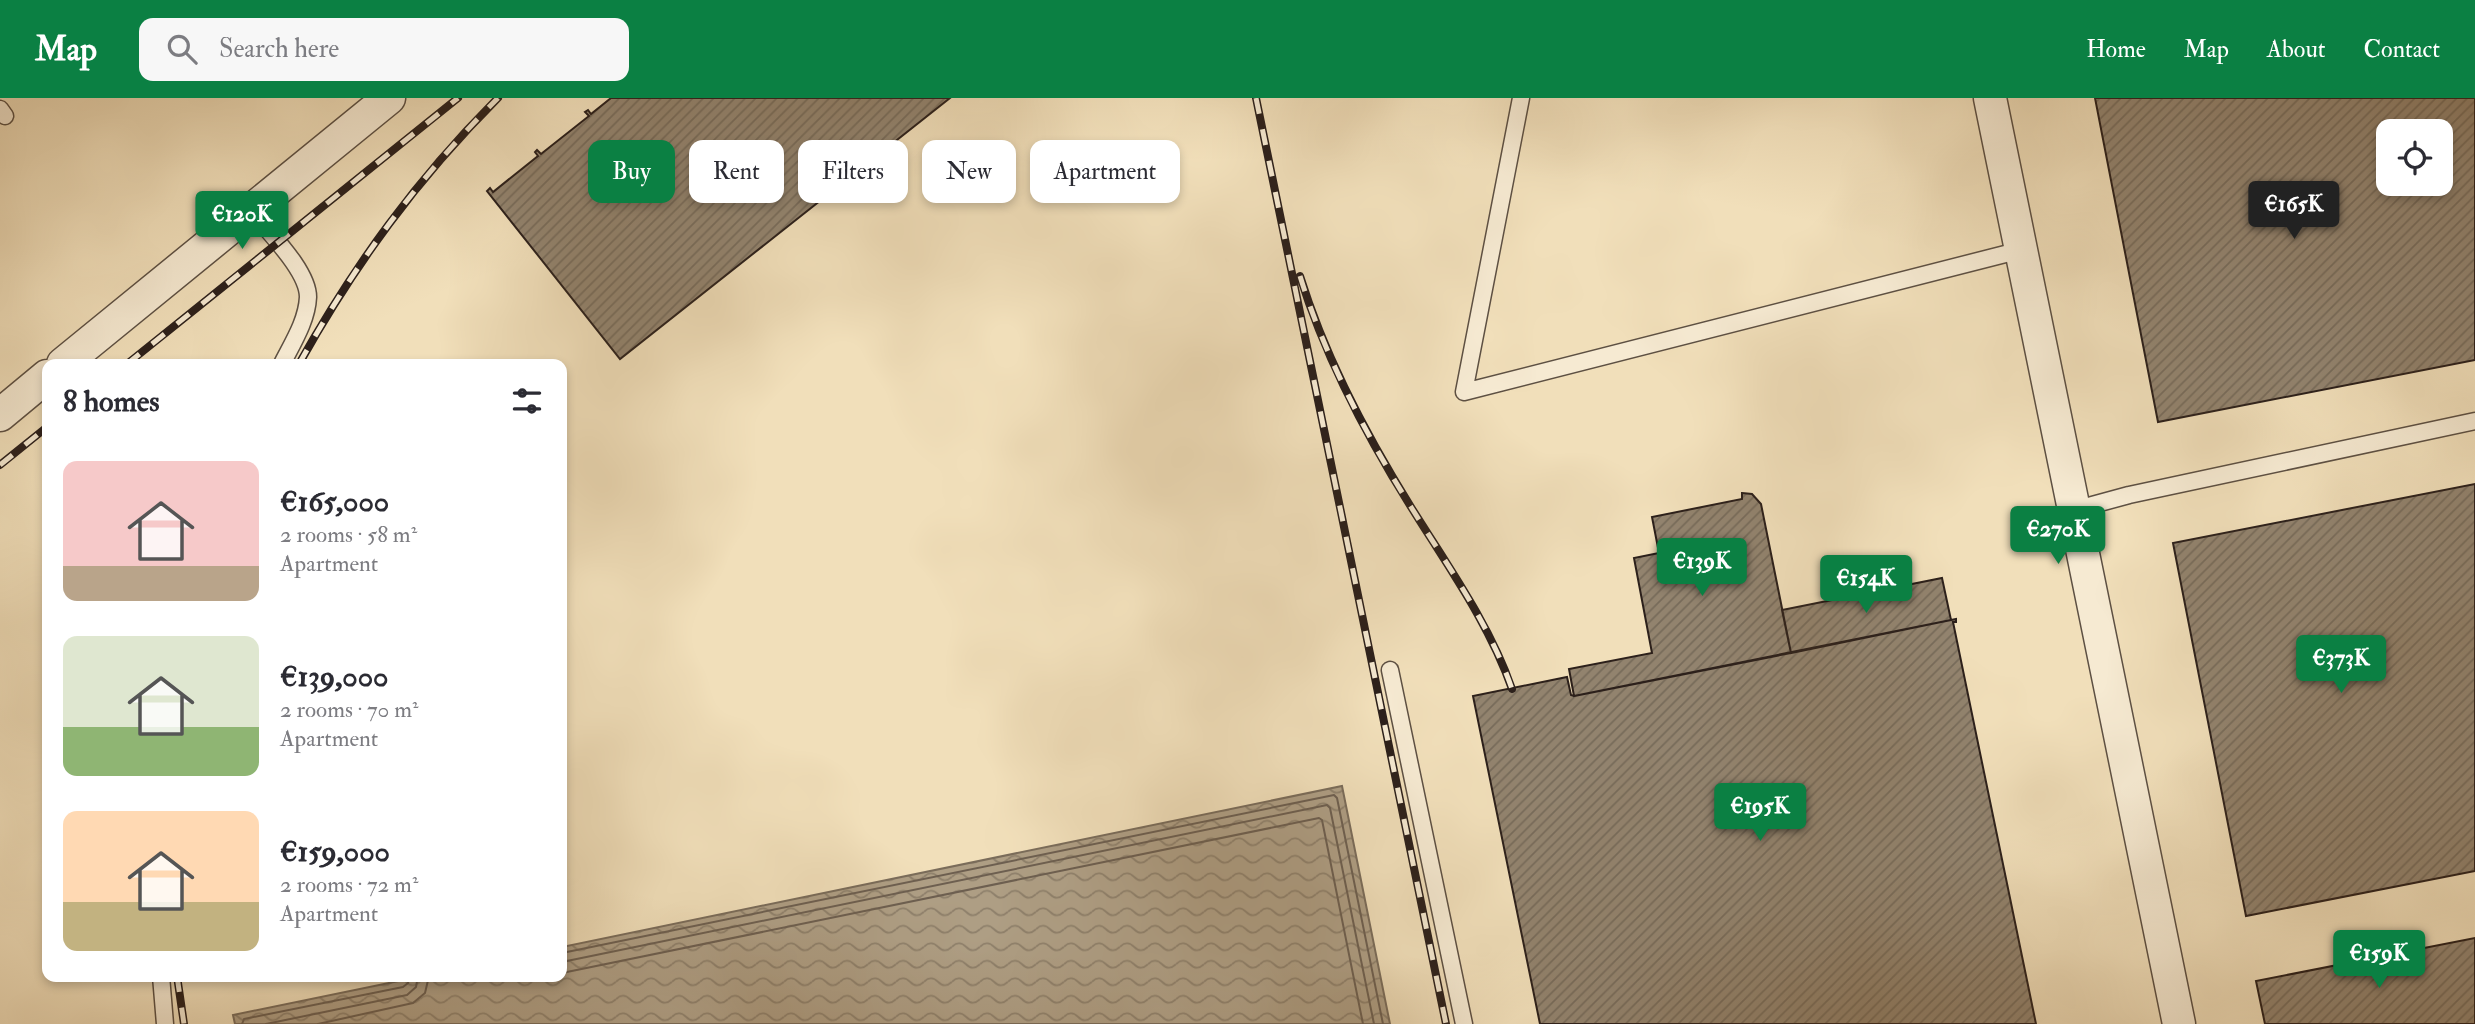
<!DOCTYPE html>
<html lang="en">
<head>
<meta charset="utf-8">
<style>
	:root { --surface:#fff; --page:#f7f7f7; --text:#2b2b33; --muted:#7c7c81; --accent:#0b8043 }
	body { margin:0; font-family:"IM FELL Double Pica",serif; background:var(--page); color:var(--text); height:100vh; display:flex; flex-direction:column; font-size:26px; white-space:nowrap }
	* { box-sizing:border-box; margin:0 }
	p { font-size:23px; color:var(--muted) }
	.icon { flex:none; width:38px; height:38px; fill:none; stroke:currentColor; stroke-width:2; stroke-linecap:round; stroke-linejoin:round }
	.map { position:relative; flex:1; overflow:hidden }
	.details { position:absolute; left:42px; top:261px; width:525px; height:623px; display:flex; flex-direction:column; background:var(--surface); border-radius:14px; box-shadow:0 4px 10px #0003 }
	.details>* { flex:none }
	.guide { position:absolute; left:588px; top:42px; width:665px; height:63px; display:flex; gap:14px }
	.tools { position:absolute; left:2376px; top:21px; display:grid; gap:14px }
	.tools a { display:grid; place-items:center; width:77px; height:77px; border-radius:14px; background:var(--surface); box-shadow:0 4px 10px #0003; font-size:35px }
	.price { position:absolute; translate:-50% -60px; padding:0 16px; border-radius:7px; background:var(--accent); color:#fff; font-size:23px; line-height:46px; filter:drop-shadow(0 2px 4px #0008) }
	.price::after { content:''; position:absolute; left:50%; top:42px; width:21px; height:16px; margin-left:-10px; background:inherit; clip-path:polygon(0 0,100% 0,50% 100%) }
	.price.selected { background:#222; color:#fff }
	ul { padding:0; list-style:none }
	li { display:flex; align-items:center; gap:21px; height:175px; padding:0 21px }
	li span { display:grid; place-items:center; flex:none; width:196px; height:140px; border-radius:14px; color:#555 }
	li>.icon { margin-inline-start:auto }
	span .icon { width:84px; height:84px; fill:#fffc; stroke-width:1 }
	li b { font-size:30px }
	h2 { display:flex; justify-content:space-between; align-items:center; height:84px; padding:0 21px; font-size:30px }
	.pill { padding:0 24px; border-radius:14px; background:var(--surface); box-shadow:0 4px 10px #0003; font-size:24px; line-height:63px }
	.pill.selected { background:var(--accent); color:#fff }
	header { display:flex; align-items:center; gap:42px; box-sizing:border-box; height:98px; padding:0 35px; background:var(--accent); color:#fff }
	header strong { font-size:33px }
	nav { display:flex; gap:38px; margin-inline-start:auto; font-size:24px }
	.search { width:490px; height:63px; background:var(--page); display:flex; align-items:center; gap:18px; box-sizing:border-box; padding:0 24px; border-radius:14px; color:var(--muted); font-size:26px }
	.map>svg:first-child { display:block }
	.water { fill:url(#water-waves); stroke:#7a6c5a; stroke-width:2 }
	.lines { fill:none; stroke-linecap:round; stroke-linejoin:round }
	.shore { stroke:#6d5f50; stroke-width:2 }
	.building { fill:url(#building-hatch); stroke:#2c201b; stroke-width:2; fill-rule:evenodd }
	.lane-casing { stroke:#5d5043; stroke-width:19 }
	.street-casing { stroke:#5d5043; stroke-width:35 }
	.lane { stroke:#f6ead2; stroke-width:16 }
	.street { stroke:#f6ead2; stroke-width:32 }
	.rail-casing { stroke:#2c201b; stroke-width:8 }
	.rail { stroke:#f6ead2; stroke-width:5; stroke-dasharray:16; stroke-linecap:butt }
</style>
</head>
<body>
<header>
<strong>Map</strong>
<div class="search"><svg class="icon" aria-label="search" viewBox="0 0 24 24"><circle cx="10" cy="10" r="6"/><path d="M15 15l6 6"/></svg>Search here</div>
<nav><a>Home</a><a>Map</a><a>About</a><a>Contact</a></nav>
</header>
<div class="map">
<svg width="2475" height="926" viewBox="0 0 2475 926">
	<defs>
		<pattern id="water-waves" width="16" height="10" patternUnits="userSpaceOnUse" patternTransform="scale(1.75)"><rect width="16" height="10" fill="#ae9e84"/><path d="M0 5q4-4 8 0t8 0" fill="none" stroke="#8e806b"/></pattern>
		<pattern id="building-hatch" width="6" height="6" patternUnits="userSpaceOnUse" patternTransform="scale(1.75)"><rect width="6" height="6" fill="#92836e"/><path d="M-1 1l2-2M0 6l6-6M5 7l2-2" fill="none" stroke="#776b5a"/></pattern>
	</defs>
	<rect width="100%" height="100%" fill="#f1dfba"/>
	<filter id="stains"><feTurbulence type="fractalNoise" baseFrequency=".00286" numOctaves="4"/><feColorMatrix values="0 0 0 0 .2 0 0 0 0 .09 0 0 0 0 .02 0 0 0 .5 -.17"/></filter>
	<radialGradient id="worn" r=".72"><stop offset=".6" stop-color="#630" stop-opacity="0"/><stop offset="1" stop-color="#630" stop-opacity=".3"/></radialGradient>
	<path class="water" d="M1342 688 1390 926H235L233 917 418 879 562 878V849Z"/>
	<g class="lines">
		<path class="shore" d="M562 855 1334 697 1337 700 1383 926
			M562 864 1327 707 1330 710 1374 926
			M562 875 1319 720 1322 722 1363 926
			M242 926 244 921 403 889 408 885 409 878
			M266 926 407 897 416 889 418 878
			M318 926 413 905 425 895 429 878"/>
	</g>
	<path class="building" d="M611 0H950L620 261 487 93 490 90 493 94 538 58 535 54 537 52 541 56 589 18 585 14 588 12 591 16Z
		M2095 0H2475V262L2158 324ZM2389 33H2441V86H2389Z
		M2475 386V773L2246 818 2173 445Z
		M1742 395 1752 396 1761 406 1791 555 1574 598 1569 571 1652 555 1634 460 1659 455 1652 419 1742 401Z
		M1942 480 1951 522 1791 555 1782 512Z
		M1956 521V524H1953L2036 926H1540L1473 598 1567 579 1571 597 1574 598Z
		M2475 840V926H2265L2256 883Z"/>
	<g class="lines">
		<g class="lane-casing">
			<path id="lane" d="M1521 0 1464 294 2021 152
				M0 11 5 18
				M251 112C267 133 308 172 308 199 307 223 292 246 282 266
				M2074 412 2129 397 2475 323
				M1390 572 1464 926
				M161 878 165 926"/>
		</g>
		<g class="street-casing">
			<path id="street" d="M1990 0 2179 926
				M63 266 389 0
				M0 317 47 278"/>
		</g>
		<use href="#lane" class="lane"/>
		<use href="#street" class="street"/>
		<g class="rail-casing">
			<path id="rail" d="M1256 0 1446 926
				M1300 178C1325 259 1366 337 1411 409 1447 467 1489 525 1512 591
				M127 266 458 0
				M299 266C355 166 417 81 498 0
				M0 367 47 329
				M177 878 184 926"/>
		</g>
		<use href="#rail" class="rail"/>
	</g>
	<rect width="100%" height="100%" filter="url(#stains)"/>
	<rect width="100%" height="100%" fill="url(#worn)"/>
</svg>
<div class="tools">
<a><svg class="icon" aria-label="locate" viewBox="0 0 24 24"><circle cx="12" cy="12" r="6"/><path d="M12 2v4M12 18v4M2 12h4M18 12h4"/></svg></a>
</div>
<b class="price selected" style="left:2294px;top:143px">€165K</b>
<b class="price" style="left:242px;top:153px">€120K</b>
<b class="price" style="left:2058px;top:468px">€270K</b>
<b class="price" style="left:1702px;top:500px">€139K</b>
<b class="price" style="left:1866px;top:517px">€154K</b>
<b class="price" style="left:2341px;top:597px">€373K</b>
<b class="price" style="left:1760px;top:745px">€195K</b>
<b class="price" style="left:2379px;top:892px">€159K</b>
<div class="guide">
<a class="pill selected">Buy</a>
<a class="pill">Rent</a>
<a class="pill">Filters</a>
<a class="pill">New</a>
<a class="pill">Apartment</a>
</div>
<section class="details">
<h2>8 homes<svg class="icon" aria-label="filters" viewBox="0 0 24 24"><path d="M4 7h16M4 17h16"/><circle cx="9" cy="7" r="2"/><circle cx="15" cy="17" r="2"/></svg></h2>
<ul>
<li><span style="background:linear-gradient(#f6c9c9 75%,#b9a48a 0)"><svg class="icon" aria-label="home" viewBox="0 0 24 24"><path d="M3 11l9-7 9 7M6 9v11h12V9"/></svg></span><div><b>€165,000</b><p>2 rooms · 58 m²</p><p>Apartment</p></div></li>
<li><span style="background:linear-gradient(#dfe7d0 65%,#8fb573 0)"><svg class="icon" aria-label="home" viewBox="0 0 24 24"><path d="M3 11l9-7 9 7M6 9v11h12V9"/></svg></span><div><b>€139,000</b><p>2 rooms · 70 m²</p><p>Apartment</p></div></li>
<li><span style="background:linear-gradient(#ffd9b3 65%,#c2b280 0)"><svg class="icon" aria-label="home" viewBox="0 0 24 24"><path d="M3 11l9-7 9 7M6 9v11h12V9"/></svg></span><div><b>€159,000</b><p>2 rooms · 72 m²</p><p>Apartment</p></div></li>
</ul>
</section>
</div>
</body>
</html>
